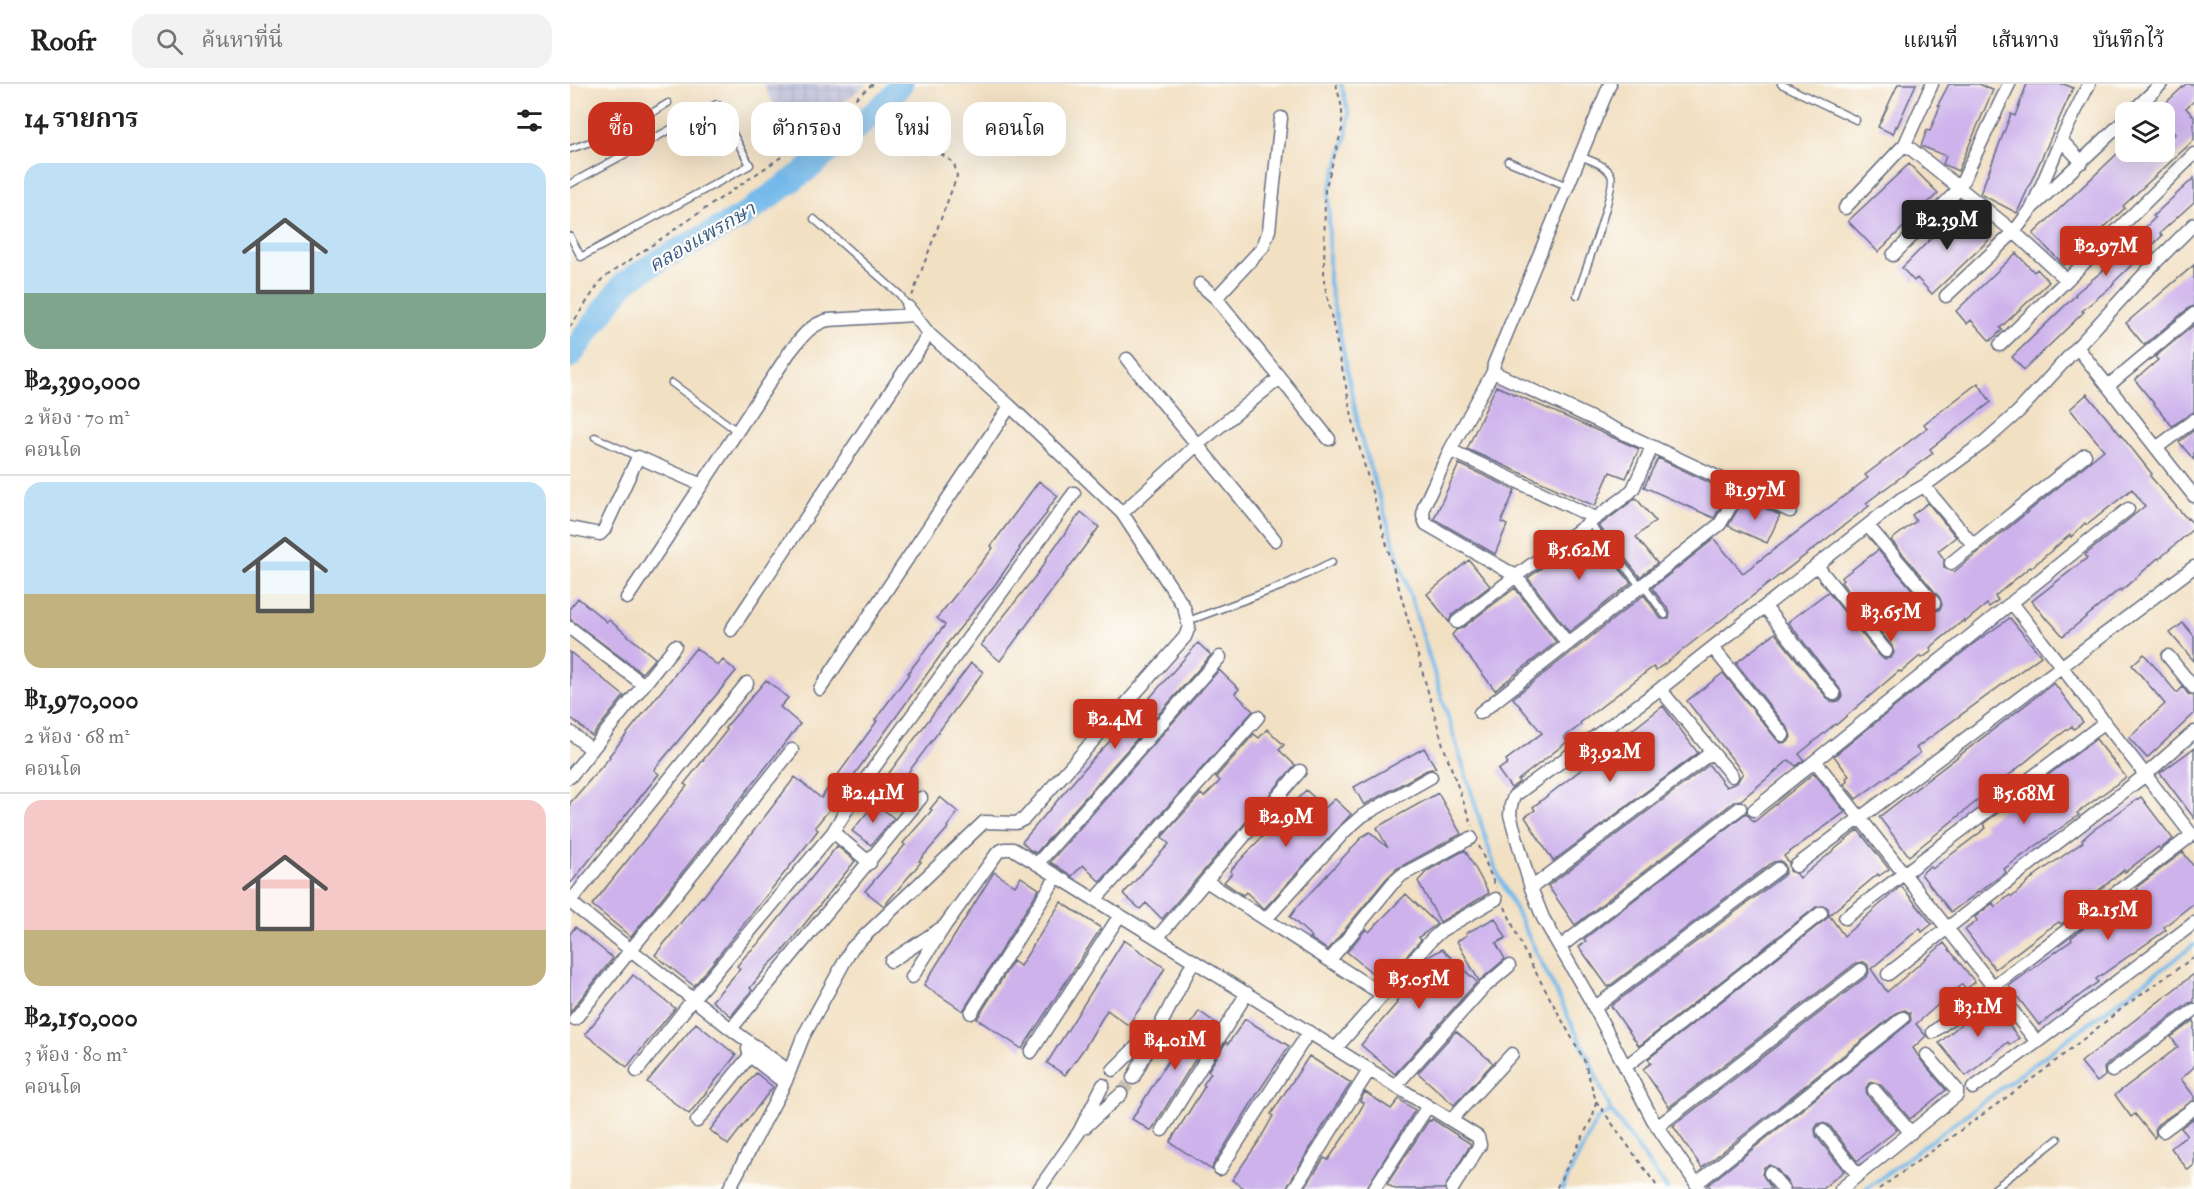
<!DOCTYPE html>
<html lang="th">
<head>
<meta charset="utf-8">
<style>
	:root { --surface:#fff; --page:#f2f2f2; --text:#222; --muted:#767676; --line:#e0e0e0; --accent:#c8321e }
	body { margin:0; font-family:"IM FELL Double Pica","Noto Serif Thai",serif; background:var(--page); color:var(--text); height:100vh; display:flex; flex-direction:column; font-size:22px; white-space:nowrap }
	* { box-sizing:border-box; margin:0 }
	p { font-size:20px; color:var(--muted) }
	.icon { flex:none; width:33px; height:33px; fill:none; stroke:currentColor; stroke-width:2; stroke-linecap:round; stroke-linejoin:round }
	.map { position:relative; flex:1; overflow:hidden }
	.sheet { display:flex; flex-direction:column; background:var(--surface); width:570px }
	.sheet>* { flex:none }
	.hud { position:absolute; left:18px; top:18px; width:570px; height:54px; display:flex; gap:12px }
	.buttons { position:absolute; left:1545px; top:18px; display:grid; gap:12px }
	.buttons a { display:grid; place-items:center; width:60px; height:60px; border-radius:12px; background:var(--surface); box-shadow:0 6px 24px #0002; font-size:30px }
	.price { position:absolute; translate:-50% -51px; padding:0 14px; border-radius:6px; background:var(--accent); color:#fff; font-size:20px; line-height:39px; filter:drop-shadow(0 2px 3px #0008) }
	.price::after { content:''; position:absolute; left:50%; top:36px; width:18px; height:14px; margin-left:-9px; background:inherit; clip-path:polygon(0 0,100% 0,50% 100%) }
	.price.active { background:#222; color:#fff }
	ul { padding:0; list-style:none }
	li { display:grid; align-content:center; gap:12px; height:318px; padding:0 24px }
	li+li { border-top:2px solid var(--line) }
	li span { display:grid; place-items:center; height:186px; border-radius:18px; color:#555 }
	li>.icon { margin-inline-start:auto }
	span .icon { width:108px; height:108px; fill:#fffc; stroke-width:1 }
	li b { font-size:26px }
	h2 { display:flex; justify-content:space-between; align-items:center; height:72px; padding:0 24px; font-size:26px }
	.tag { padding:0 21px; border-radius:18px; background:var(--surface); box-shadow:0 6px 24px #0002; font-size:21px; line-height:54px }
	.tag.active { background:var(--accent); color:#fff }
	header { display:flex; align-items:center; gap:36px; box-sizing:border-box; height:84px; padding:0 30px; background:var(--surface); border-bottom:2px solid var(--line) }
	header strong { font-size:28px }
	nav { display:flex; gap:33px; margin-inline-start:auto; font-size:21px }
	.search { width:420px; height:54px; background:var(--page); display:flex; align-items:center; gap:15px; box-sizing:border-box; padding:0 21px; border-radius:18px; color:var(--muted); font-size:22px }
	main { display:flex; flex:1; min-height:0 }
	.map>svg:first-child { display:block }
	.industrial { fill:url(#industrial-grid) }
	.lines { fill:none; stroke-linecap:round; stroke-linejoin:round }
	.stream { stroke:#74baeb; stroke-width:4 }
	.river { stroke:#74baeb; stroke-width:24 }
	.building { fill:#cdb2ec }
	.minor-tunnel { stroke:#c7bdaf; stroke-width:12; stroke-dasharray:12 6; stroke-linecap:butt }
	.service-casing { stroke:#666d81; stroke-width:9 }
	.minor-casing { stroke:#666d81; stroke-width:15 }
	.path { stroke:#666d81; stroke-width:2; stroke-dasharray:4.5 4.5; stroke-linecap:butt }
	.service { stroke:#fff; stroke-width:6 }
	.minor { stroke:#fff; stroke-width:12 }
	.labels { text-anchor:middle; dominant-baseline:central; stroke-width:4.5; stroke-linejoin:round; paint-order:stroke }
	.water-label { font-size:20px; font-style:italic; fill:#365988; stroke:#fdfcf7 }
</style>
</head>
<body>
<header>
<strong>Roofr</strong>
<div class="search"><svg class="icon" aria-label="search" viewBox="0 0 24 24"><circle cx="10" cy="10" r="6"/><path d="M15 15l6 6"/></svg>ค้นหาที่นี่</div>
<nav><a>แผนที่</a><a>เส้นทาง</a><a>บันทึกไว้</a></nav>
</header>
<main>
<section class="sheet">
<h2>14 รายการ<svg class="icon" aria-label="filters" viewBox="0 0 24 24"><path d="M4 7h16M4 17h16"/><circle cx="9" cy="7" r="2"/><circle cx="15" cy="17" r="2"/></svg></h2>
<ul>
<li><span style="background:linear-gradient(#bfe0f5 70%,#7fa58c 0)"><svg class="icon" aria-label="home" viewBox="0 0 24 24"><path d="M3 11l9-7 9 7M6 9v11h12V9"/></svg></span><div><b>฿2,390,000</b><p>2 ห้อง · 70 m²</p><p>คอนโด</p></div></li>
<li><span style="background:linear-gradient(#bfe0f5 60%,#c2b280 0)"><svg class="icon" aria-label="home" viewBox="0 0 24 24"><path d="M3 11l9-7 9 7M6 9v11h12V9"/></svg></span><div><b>฿1,970,000</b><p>2 ห้อง · 68 m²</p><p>คอนโด</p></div></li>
<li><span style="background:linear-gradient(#f6c9c9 70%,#c2b280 0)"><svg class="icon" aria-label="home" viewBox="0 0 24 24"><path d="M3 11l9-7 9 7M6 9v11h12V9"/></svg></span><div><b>฿2,150,000</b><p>3 ห้อง · 80 m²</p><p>คอนโด</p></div></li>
</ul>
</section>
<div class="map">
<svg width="1624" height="1105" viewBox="0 0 1624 1105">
	<defs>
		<pattern id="industrial-grid" width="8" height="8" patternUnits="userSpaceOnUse" patternTransform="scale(1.5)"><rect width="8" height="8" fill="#c1c2dd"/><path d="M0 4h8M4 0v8" fill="none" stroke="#a5a7c0"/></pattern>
	</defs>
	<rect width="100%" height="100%" fill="#fdfcf7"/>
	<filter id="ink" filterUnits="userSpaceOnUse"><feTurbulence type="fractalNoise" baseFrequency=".0167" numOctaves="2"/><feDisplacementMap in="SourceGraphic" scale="12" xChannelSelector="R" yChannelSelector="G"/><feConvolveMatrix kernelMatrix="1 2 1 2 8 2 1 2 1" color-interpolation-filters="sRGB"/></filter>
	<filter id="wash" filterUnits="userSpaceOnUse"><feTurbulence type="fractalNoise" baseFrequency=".008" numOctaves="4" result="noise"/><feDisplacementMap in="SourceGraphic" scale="24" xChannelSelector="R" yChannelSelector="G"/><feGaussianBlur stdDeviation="1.35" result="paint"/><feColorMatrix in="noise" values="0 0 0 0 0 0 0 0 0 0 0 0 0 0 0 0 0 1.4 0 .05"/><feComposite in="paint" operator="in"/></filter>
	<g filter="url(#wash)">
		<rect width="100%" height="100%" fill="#f2e0c3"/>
		<path class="industrial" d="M193 0H296L225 59Z"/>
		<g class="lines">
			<path class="stream" d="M771 0 779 30 776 54 759 107V198L791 354 925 784 1019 975 1041 1027 1097 1105
				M992 1105 1027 1035 1041 1027
				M1296 1105 1624 861"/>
			<path class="river" d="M0 272 54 199 91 175 170 134 242 82 321 14 331 0"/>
		</g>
		<g id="blocks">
			<path class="building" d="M1328 0H1346L1327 43 1326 42 1323 50 1308 43Z
				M1379 0H1409L1423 6 1388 87 1373 80 1376 72 1351 62 1357 46 1360 47 1370 22 1368 21Z
				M1457 0H1494L1503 4 1447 129 1410 110 1441 30 1445 32Z
				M1616 0H1624V17L1616 24 1624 33V56L1553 122 1555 124 1494 181 1463 150 1549 68H1569L1577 76 1586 68H1594V60L1605 50 1594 38V28H1586Z
				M1339 80 1368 109 1308 168 1278 137Z
				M1624 94V118L1590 149 1592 152 1543 199 1544 200 1512 227 1514 228 1454 286 1442 273 1506 211 1505 210 1537 183 1536 181 1585 134 1583 132Z
				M1391 124 1422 153 1362 210 1347 194 1344 197 1332 184Z
				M1446 169 1464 188 1467 185 1479 198 1430 244 1432 246 1420 257 1401 236 1397 240 1386 227Z
				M1624 181V222L1619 224 1574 261 1556 239Z
				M1624 241V328L1602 342 1565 296 1588 276 1585 273Z
				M1408 299 1421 318 1360 365 1363 369 1296 419 1299 422 1097 578 1086 586 1083 583 1010 639 1011 641 994 653 997 658 948 696 949 698 941 704 928 686 938 679 936 676 972 649 943 614 1074 511 1091 535H1099L1100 528 1082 504 1144 455 1173 489 1298 394 1295 391 1357 344 1354 340Z
				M926 302 1069 365 1056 394 1040 388 1025 422 897 365Z
				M1517 310 1563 366 1582 390 1580 392 1617 435 1618 434 1624 441V444L1589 475 1588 474 1551 507 1550 505 1493 552 1477 534 1476 535 1462 517 1517 474 1515 471 1575 422 1562 405 1517 441 1515 439 1501 453 1500 451 1461 484 1460 483 1425 512 1428 516 1419 523 1417 520 1395 538 1394 536 1360 564 1362 567 1352 574 1350 572 1331 588 1329 587 1266 641 1265 640 1229 670 1234 676 1226 682 1219 676 1171 716 1165 717 1005 841 978 802 1139 681 1156 703 1167 699 1169 695 1173 689 1117 617 1153 589 1207 656 1211 659 1218 658 1221 653 1219 646 1166 579 1205 549 1258 615 1262 618 1269 617 1272 612 1270 605 1218 538 1258 508 1310 572 1314 575 1321 574 1324 569 1322 562 1271 498 1273 496 1271 494 1308 466 1358 524 1362 527 1369 526 1372 521 1370 514 1321 456 1346 437 1342 431 1358 419 1386 453 1368 467 1374 475V484L1384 488 1534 366 1500 325Z
				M1624 346V376L1609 358Z
				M1088 374 1159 408 1144 434 1074 403Z
				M889 380 945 406 931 438 937 441 925 470 864 435Z
				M469 397 488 412 476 427 477 429 449 464 450 465 424 502 377 560 378 561 276 702 278 703 245 743 248 746 236 762 124 902 85 871 132 812 133 813 225 693 251 714 307 637 305 636 339 590 338 589 375 541 367 534 423 464 421 462Z
				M1066 414 1085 437 1066 453 1087 479 1070 493 1029 442Z
				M1174 415 1210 431 1197 459 1158 442Z
				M511 428 529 443 430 577 411 561 464 494 476 477 475 476Z
				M1020 448 1061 499 999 548 958 494Z
				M899 476 920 502 882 531 879 538 857 510Z
				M945 504 986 558 925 606 882 551 886 546 892 544Z
				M8 514 37 538 39 536 85 574 72 589 0 535V524Z
				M1440 534 1471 572 1346 664 1350 669 1286 715 1274 700 1278 697 1276 694 1279 692 1264 672 1403 560Z
				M1613 539 1624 552V577L1600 549Z
				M628 559 641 571 466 769 460 766 452 758 521 677 562 634Z
				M126 564 148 582 153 576 166 587 84 686 89 690 0 800V719L40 673 39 672Z
				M0 568 54 612 22 652 0 633Z
				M1574 570 1607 609 1613 603 1618 610 1624 612V630L1577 674 1559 654 1595 620 1562 581Z
				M401 579 413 588 317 717 305 708Z
				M649 586 669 605 665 609 683 627 530 798 513 781 502 792 480 778Z
				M196 596 218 614 210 623 230 640 61 853 22 821 117 702 114 700 157 646 155 644Z
				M1484 599 1513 638 1504 645 1502 642 1475 662 1339 772 1309 733Z
				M1093 622 1128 669 983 777 955 733 965 726 963 723Z
				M697 645 714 661 709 666 725 681 592 835 576 819 570 825 553 810 599 760 592 753 631 710 634 713 650 697 646 693 684 650 689 654Z
				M1526 655 1556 693 1507 729 1509 731 1499 738 1434 785 1436 788 1381 828 1351 790 1360 782 1362 785 1416 744 1413 740Z
				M854 664 866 684 857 686 794 721 784 703Z
				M1624 664V734L1590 689Z
				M1244 689 1275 728 1214 772 1219 779 1220 787 1227 790 1230 794 1288 746 1319 785 1309 792 1308 790 1259 831 1258 824 1255 822 1246 823 1069 962 1041 922 1213 792 1216 788 1215 781 1211 777 1203 778 1038 903 1009 863 1016 857 1014 855 1176 729 1184 738Z
				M736 706 755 724 765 715 781 730 694 825 676 808 673 811 654 798 662 789 660 787Z
				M868 709 891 750 826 785 816 795 758 866 740 854 742 853 720 833 727 823 793 752 800 748 818 764 807 744 809 742Z
				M370 713 388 728 377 743 378 744 349 777 351 778 314 822 295 807 335 761 333 759 362 726 360 725Z
				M1571 713 1603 755 1590 765 1588 763 1555 788 1554 786 1522 812 1524 815 1491 840 1489 838 1474 848 1425 885 1395 846 1407 837 1405 833 1423 819 1425 823 1440 811 1442 813 1467 790 1513 758 1512 756 1523 746Z
				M305 719 324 734 301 761 282 747Z
				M267 762 285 777 213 867 197 883 180 904 182 906 161 932 142 917 170 885 167 882 177 870 190 858Z
				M895 766 919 809 870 838 848 797 857 787Z
				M1613 768 1624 783V819L1594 843 1596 846 1526 895 1528 898 1469 941 1439 902 1502 856 1501 854 1534 828 1568 805 1567 803Z
				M424 788 445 802 451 793 469 805 393 927 354 901Z
				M1331 802 1362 840 1352 848 1350 844 1301 885 1317 908 1374 859 1405 898 1396 905 1392 900 1346 940 1356 952 1343 964 1351 976 1376 1006 1340 1035 1310 1000 1303 998 1299 999 1296 1004 1297 1011 1327 1046 1287 1077 1259 1041 1252 1039 1248 1040 1245 1045 1246 1052 1274 1087 1252 1105H1221L1219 1100 1206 1084 1199 1081 1194 1083 1192 1090 1202 1105H1142L1138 1101 1338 940 1341 936 1340 929 1335 926 1328 928 1132 1084 1103 1042 1296 893 1299 889 1298 881 1294 878 1286 879 1099 1023 1073 985 1081 979 1078 975 1256 835 1259 831 1274 852Z
				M836 810 867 840 849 853 851 856 813 898 777 868 796 845 799 848Z
				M491 818 531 844 452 965 407 935 443 877 450 882Z
				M925 834 936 854 926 859 935 875 909 897 887 857 897 851 896 849Z
				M5 843 43 874 0 928V850Z
				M554 856 595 884 578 913 558 941 537 926 515 963 495 991 477 979Z
				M872 865 907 898 825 990 791 961 827 919 826 918 830 913 825 909 856 874Z
				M1624 890V918L1619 919 1537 980 1534 984 1535 992 1527 998 1511 978Z
				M63 891 105 924 57 983 15 950Z
				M1419 916 1449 954 1440 961 1438 958 1396 992 1369 959Z
				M629 927 647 940 581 1047 562 1035Z
				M675 935 719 962 687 1010 643 1081 642 1086 600 1058 635 1002 633 1001 641 989 638 987 656 958 658 960Z
				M1624 936V983L1611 995 1624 1012V1016L1588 1040 1585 1044 1586 1051 1584 1054 1565 1030 1561 1033 1545 1011 1608 963 1601 953Z
				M126 939 166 971 119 1030 77 998Z
				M886 947 923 979 884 1021 848 989Z
				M739 972 781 999 755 1039 716 1105H675L662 1096 689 1057 703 1032 701 1030Z
				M186 989 203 1003 158 1061 140 1046Z
				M795 1008 821 1025 829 1015 845 1026 796 1105H734L754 1074 758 1076 783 1039 794 1019 790 1017Z
				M1624 1034V1081L1618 1086 1601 1064 1617 1051 1611 1044Z
				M862 1035 901 1060 874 1105H825L817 1100 859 1036 861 1037Z"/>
		</g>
	</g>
	<g filter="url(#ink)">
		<use href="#blocks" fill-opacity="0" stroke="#666d81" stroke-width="1.5"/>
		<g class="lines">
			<path class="minor-tunnel" d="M551 1010 563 994"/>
			<g class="service-casing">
				<path id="service" d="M1211 0 1286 36
					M0 65 53 47 98 19
					M938 77 997 102
					M0 100 147 20 180 81 11 173 0 152
					M244 135 330 211 338 223
					M1007 211C1013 193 1047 102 1041 91 1037 81 1019 76 1010 72
					M102 299 167 347
					M25 353 68 373
					M1020 439 1071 503
					M1073 501 1095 531
					M618 537 712 502 762 478
					M1424 1105 1488 1055"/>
			</g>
			<g class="minor-casing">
				<path id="minor" d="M1040 0 924 280 923 288 1220 427
					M1362 0 1335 60 1444 148 1497 196 1430 261
					M1562 28 1591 0
					M711 34 699 146 693 163 646 214 759 355
					M1491 56 1512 78
					M1465 121 1556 35
					M1275 124 1335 60
					M1323 171 1389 105 1439 0
					M1497 196 1624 70
					M630 200 646 214
					M1376 212 1444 148 1462 124 1491 56 1519 0
					M1507 263 1624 412
					M557 275 705 456
					M923 288 880 366 854 422 853 432 856 440 946 492 998 560
					M1539 301 1624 230
					M1586 364 1624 336
					M880 366 1025 434
					M1354 402 1404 462
					M552 429 628 360 710 294
					M1298 442 1364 519
					M0 444 30 450 34 446 68 373 132 401
					M1381 479 1515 371
					M1247 482 1316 567
					M57 514 219 269C231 254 239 241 258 236L344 231
					M1195 523 1264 610
					M887 538 946 492 1056 412 1063 405 1082 363
					M0 544 74 601
					M161 546 359 250
					M1143 564 1213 651
					M1598 572 1624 604
					M250 605 440 322
					M1090 605 1162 692
					M910 629 1150 440 1171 404
					M0 648 22 666
					M1245 677 1467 958
					M0 693 105 562
					M1184 726 1558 425
					M263 748 300 779
					M467 780 650 573
					M1226 782 1624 483
					M636 797 813 911
					M961 804 1142 668
					M525 816 688 633
					M0 818 177 599
					M0 818 161 945 219 987
					M1275 834 1534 639
					M696 835 776 746 792 732 861 693
					M587 854 730 687
					M990 863 1170 724
					M760 876 822 800 832 791 901 754
					M321 877 373 843
					M1318 890 1574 692 1624 648
					M342 893 376 840 428 768 434 765H443L908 1053 910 1061 882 1105
					M1024 924 1208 785
					M401 929 487 792
					M5 935 222 666
					M161 945 351 714
					M1363 948 1622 751 1442 519
					M766 964 862 855 872 846 926 815
					M178 965 180 972 215 999
					M461 968 550 831
					M1055 983 1251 829
					M543 986 582 947
					M67 987 123 915 263 748 295 696 504 409
					M1542 987 1624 926
					M563 994 623 878
					M826 1001 912 905 939 882
					M1403 1004 1467 958 1624 839
					M1304 1006 1341 1049
					M881 1036 942 970
					M127 1037 187 963
					M515 1043 551 1010
					M1087 1043 1291 886
					M592 1046 677 909
					M1253 1047 1288 1091
					M1593 1047 1624 1024
					M650 1085 739 948
					M1200 1089 1213 1105
					M1126 1100 1333 934
					M159 1105 215 999 233 953 282 864 414 738 446 739 454 735 615 553 619 543 614 523 552 429 440 322 359 250 338 223
					M469 1105 509 1048 533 1001
					M724 1105 800 985
					M804 1105 858 1022
					M1130 1105 1083 1036 1021 917 973 834 961 804 940 731 941 721 944 712 1090 605 1331 415 1354 402 1414 358 1448 328 1578 186 1624 140
					M1271 1105 1387 1011V1006L1357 971"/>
			</g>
			<path class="path" d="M766 0 772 24V45L755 106 754 197 786 351 873 661 902 742
				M342 212 387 92 384 79 347 53
				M0 243 32 195 223 65 303 0
				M909 762 926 804
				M935 823 954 867 1014 976 1026 1017 1023 1032 986 1105
				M1026 1017 1089 1105
				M1309 1105 1473 987 1555 922 1624 873"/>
			<use href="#service" class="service"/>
			<use href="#minor" class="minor"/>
		</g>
	</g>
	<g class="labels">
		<g class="water-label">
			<text transform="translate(132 153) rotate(-30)">คลองแพรกษา</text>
		</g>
	</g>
</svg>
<div class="buttons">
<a><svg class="icon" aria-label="layers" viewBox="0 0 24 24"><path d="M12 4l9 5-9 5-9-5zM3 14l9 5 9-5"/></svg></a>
</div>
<b class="price active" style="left:1377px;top:167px">฿2.39M</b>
<b class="price" style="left:1536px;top:193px">฿2.97M</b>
<b class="price" style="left:1185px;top:437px">฿1.97M</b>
<b class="price" style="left:1009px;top:497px">฿5.62M</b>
<b class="price" style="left:1321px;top:559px">฿3.65M</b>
<b class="price" style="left:545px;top:666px">฿2.4M</b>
<b class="price" style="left:1040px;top:699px">฿3.92M</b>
<b class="price" style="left:303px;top:740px">฿2.41M</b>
<b class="price" style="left:1454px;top:741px">฿5.68M</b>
<b class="price" style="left:716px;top:764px">฿2.9M</b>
<b class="price" style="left:1538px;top:857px">฿2.15M</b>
<b class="price" style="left:849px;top:926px">฿5.05M</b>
<b class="price" style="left:1408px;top:954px">฿3.1M</b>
<b class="price" style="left:605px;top:987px">฿4.01M</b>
<div class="hud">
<a class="tag active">ซื้อ</a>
<a class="tag">เช่า</a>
<a class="tag">ตัวกรอง</a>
<a class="tag">ใหม่</a>
<a class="tag">คอนโด</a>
</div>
</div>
</main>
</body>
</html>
